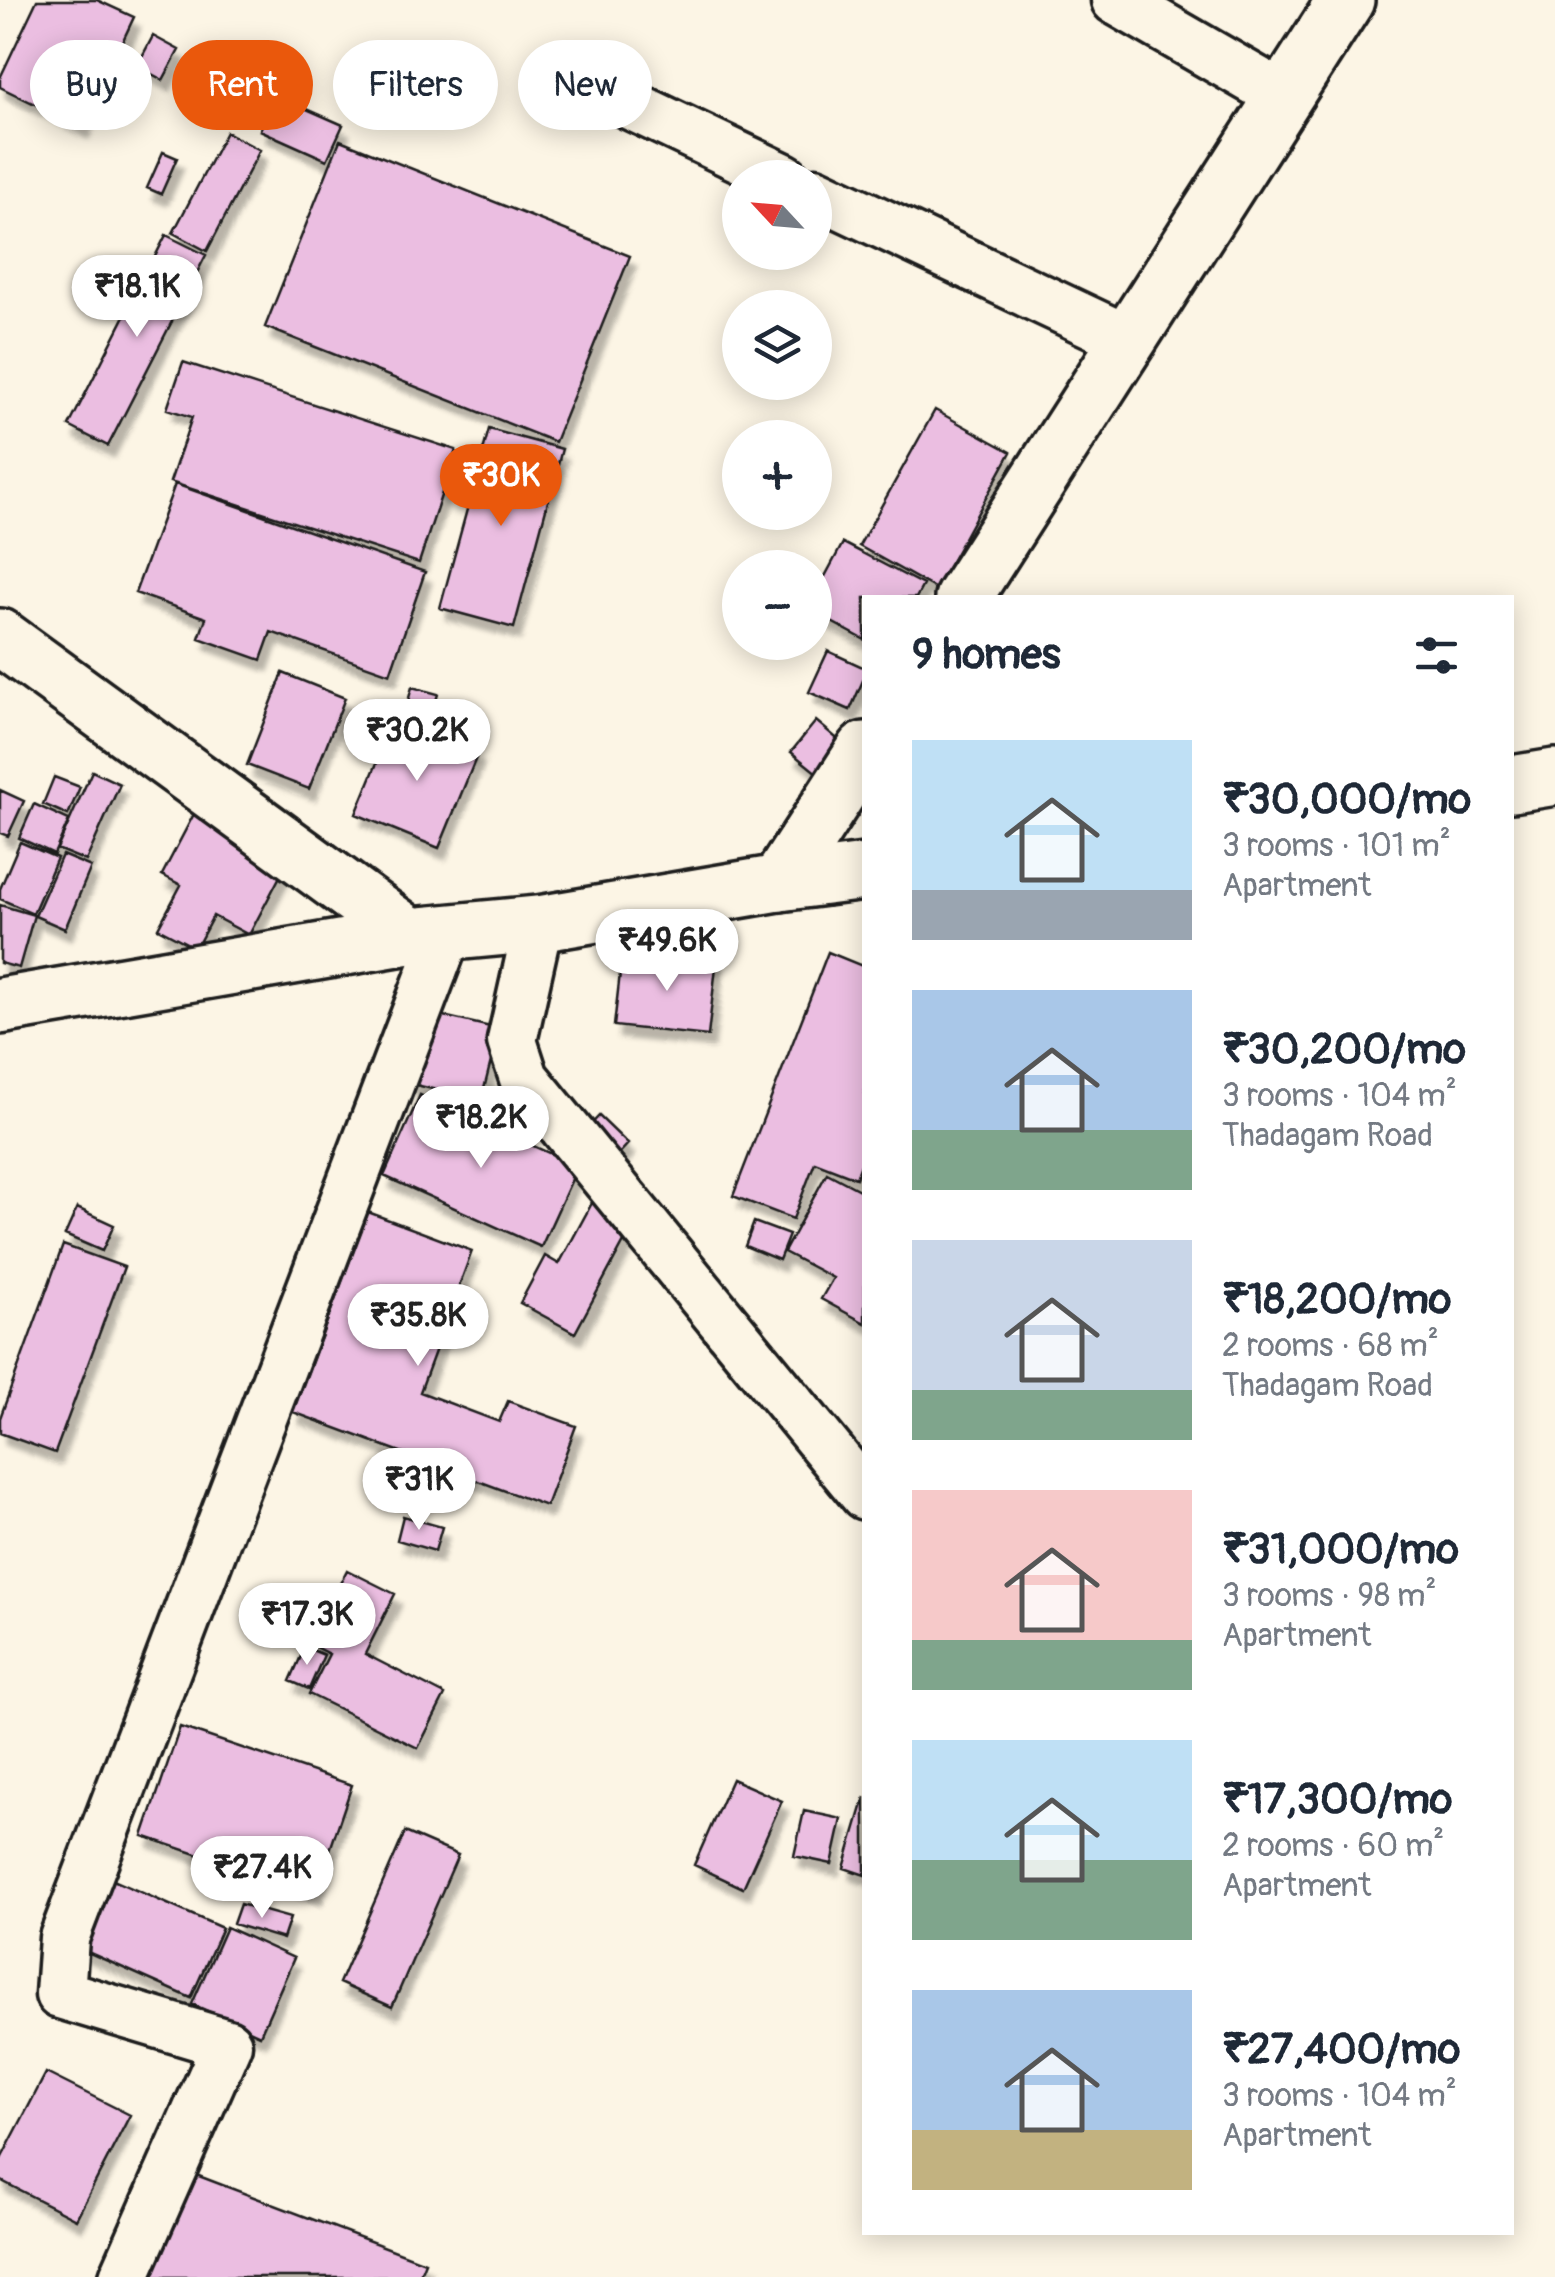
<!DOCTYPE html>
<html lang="en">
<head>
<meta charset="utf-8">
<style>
	:root { --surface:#fff; --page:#f2f2f3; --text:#1f2937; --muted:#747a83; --accent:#ea580c }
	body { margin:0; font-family:Pangolin,sans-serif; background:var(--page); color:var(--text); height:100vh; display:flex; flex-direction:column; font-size:38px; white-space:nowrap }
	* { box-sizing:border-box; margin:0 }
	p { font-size:32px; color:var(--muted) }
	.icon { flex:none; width:55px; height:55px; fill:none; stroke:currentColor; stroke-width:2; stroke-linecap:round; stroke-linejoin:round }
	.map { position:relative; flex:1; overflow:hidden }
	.drawer { position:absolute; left:862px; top:595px; width:652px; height:1640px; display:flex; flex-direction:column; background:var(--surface); border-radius:0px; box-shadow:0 5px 25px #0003 }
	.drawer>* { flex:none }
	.guide { position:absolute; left:30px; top:40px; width:682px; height:90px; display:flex; gap:20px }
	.needle { width:65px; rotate:296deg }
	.controls { position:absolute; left:722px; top:160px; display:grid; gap:20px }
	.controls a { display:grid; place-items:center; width:110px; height:110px; border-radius:50%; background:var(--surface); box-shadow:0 5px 25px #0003; font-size:50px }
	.price { position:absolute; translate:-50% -85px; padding:0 22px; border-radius:35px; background:#fff; color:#222; font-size:32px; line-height:65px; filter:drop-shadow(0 2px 5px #0008) }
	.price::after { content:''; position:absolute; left:50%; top:60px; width:30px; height:22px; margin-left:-15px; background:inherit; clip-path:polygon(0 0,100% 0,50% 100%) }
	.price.selected { background:var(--accent); color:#fff }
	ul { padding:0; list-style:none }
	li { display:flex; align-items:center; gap:30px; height:250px; padding:0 50px }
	li span { display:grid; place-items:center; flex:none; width:280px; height:200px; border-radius:0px; color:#555 }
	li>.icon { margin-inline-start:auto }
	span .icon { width:120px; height:120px; fill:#fffc; stroke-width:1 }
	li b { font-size:42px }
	h2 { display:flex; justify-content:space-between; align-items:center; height:120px; padding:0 50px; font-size:42px }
	.pill { padding:0 35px; border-radius:45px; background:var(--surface); box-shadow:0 5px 25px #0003; font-size:35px; line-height:90px }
	.pill.selected { background:var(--accent); color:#fff }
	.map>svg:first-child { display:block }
	.building { fill:#ebbee1; stroke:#1c1c1c; stroke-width:2.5; filter:url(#shadow) }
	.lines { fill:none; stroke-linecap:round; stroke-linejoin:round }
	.minor-casing { stroke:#1c1c1c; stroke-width:55 }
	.tertiary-casing { stroke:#1c1c1c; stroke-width:62 }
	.secondary-casing { stroke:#1c1c1c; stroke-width:62 }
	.primary-casing { stroke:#1c1c1c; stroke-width:62 }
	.minor { stroke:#fcf5e5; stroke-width:48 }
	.tertiary { stroke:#fcf5e5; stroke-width:55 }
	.secondary { stroke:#fcf5e5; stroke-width:55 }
	.primary { stroke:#fcf5e5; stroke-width:55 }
</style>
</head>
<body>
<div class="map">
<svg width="1555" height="2277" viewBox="0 0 1555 2277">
	<defs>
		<filter id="shadow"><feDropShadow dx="6" dy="11" stdDeviation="2.5" flood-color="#0004"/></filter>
	</defs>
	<rect width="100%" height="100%" fill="#fcf5e5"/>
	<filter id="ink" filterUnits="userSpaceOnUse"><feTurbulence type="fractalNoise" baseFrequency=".01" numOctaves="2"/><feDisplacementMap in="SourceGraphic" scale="20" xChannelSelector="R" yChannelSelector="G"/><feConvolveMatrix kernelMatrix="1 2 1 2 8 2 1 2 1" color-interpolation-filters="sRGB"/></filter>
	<g filter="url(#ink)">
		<path class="building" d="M37 0H97L134 17 82 127 0 87V78Z
			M153 36 179 50 163 80 137 66Z
			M275 95 343 125 327 160 260 130Z
			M226 132 260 150 207 251 173 233Z
			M340 140 630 256 555 442 265 327Z
			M163 152 177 158 161 194 147 188Z
			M166 235 206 255 108 446 69 426Z
			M183 362 456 450 419 563 170 482 192 417 167 409Z
			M935 410 1011 452 936 589 859 546Z
			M489 429 562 449 514 628 440 608Z
			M175 484 425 572 390 674 271 632 261 660 199 638 206 618 135 593Z
			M843 543 923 585 916 598H865V640L815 613V595Z
			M828 651 865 668V676L850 710 809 692Z
			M283 673 345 698 309 789 247 765Z
			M412 687 438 694 428 727 403 720Z
			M395 719 478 753 439 848 356 814Z
			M816 721 848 748 823 778 791 752Z
			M92 771 120 784 86 861 57 849Z
			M54 777 80 787 68 815 43 804Z
			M0 790 24 801 8 836 0 833Z
			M34 804 69 820 54 854 19 838Z
			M195 812 288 861 249 935 213 916 196 948 158 928 181 885 162 875Z
			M20 842 57 858 33 913 0 899V889Z
			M62 855 91 867 65 929 35 916Z
			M0 905 34 915 19 968 0 963Z
			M654 951 717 958 708 1036 614 1026 621 964 652 967Z
			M828 952 865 967V1154L856 1178 815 1162 793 1219 733 1196Z
			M426 1012 499 1029 481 1101 408 1083Z
			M420 1095 578 1166 541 1247 384 1176Z
			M599 1116 628 1144 614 1159 585 1131Z
			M827 1173 865 1193V1323L821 1299 833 1278 784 1252Z
			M592 1203 633 1225 575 1333 520 1303 545 1256 559 1264Z
			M77 1208 114 1225 102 1251 65 1235Z
			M368 1212 472 1251 420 1392 499 1422 508 1401 576 1426 546 1506 293 1412Z
			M754 1222 789 1235 779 1260 745 1246Z
			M63 1245 124 1267 55 1453 0 1433V1418Z
			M403 1516 442 1527 435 1551 397 1540Z
			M347 1570 395 1594 365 1654 445 1695 418 1748 309 1694 329 1654 309 1644Z
			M305 1647 324 1655 309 1689 290 1681Z
			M180 1727 352 1785 315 1894 143 1836Z
			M732 1779 782 1801 743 1888 694 1865Z
			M865 1797V1875L844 1868Z
			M804 1811 842 1819 832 1864 794 1856Z
			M405 1832 458 1855 392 2007 339 1983Z
			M95 1872 222 1928 191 1998 65 1942Z
			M240 1904 290 1918 283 1939 233 1924Z
			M226 1927 294 1958 260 2035 192 2004Z
			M46 2073 130 2115 76 2219 0 2180V2161Z
			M183 2170 425 2262 419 2277H143Z"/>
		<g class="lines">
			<g class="minor-casing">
				<path id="minor" d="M1116 0 1284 97
					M578 80 784 178
					M815 192 1128 340
					M538 924 512 1041 524 1078 865 1495
					M124 2277 227 2044 60 1994 64 1938 448 930"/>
			</g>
			<g class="tertiary-casing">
				<path id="tertiary" d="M963 598 1346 0
					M779 883 865 750"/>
			</g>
			<g class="secondary-casing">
				<path id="secondary" d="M0 637 410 936"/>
			</g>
			<g class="primary-casing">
				<path id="primary" d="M1512 784 1555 777
					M0 1006 410 936 538 924 779 883 865 872"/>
			</g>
			<use href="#minor" class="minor"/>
			<use href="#tertiary" class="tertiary"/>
			<use href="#secondary" class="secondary"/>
			<use href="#primary" class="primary"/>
		</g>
	</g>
</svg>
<div class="controls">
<a><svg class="needle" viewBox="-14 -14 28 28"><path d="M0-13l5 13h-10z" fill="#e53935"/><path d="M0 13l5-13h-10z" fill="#747a83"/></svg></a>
<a><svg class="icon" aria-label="layers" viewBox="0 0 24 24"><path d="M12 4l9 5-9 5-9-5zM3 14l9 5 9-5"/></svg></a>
<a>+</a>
<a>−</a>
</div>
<b class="price" style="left:137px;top:340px">₹18.1K</b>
<b class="price selected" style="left:501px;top:529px">₹30K</b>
<b class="price" style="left:417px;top:784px">₹30.2K</b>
<b class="price" style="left:667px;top:994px">₹49.6K</b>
<b class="price" style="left:481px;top:1171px">₹18.2K</b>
<b class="price" style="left:418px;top:1369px">₹35.8K</b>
<b class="price" style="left:419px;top:1533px">₹31K</b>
<b class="price" style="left:307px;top:1668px">₹17.3K</b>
<b class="price" style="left:262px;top:1921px">₹27.4K</b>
<div class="guide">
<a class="pill">Buy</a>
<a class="pill selected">Rent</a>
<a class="pill">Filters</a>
<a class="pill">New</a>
</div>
<section class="drawer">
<h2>9 homes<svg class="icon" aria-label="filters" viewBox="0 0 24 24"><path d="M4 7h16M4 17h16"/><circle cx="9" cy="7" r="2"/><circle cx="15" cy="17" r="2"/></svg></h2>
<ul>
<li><span style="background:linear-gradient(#bfe0f5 75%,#9aa5b1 0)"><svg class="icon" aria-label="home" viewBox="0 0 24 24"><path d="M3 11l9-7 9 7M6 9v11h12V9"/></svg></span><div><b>₹30,000/mo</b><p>3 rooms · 101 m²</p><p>Apartment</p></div></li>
<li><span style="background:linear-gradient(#a9c7e8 70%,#7fa58c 0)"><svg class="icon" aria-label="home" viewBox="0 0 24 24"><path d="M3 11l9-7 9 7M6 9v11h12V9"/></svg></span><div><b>₹30,200/mo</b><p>3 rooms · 104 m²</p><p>Thadagam Road</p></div></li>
<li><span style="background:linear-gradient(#c9d6e8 75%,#7fa58c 0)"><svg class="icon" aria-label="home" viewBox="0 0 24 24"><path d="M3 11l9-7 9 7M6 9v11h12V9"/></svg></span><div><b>₹18,200/mo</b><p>2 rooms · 68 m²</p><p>Thadagam Road</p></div></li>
<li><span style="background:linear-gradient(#f6c9c9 75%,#7fa58c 0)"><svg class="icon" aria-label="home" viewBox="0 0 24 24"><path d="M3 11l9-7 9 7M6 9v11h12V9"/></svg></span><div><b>₹31,000/mo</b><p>3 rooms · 98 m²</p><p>Apartment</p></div></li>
<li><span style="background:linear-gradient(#bfe0f5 60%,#7fa58c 0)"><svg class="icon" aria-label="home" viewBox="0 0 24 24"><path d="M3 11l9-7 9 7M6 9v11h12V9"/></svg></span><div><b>₹17,300/mo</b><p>2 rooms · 60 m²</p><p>Apartment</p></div></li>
<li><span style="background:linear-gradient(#a9c7e8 70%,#c2b280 0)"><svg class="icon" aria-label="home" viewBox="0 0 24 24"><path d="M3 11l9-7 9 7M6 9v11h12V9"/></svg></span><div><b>₹27,400/mo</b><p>3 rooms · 104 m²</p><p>Apartment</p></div></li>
</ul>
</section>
</div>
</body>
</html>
